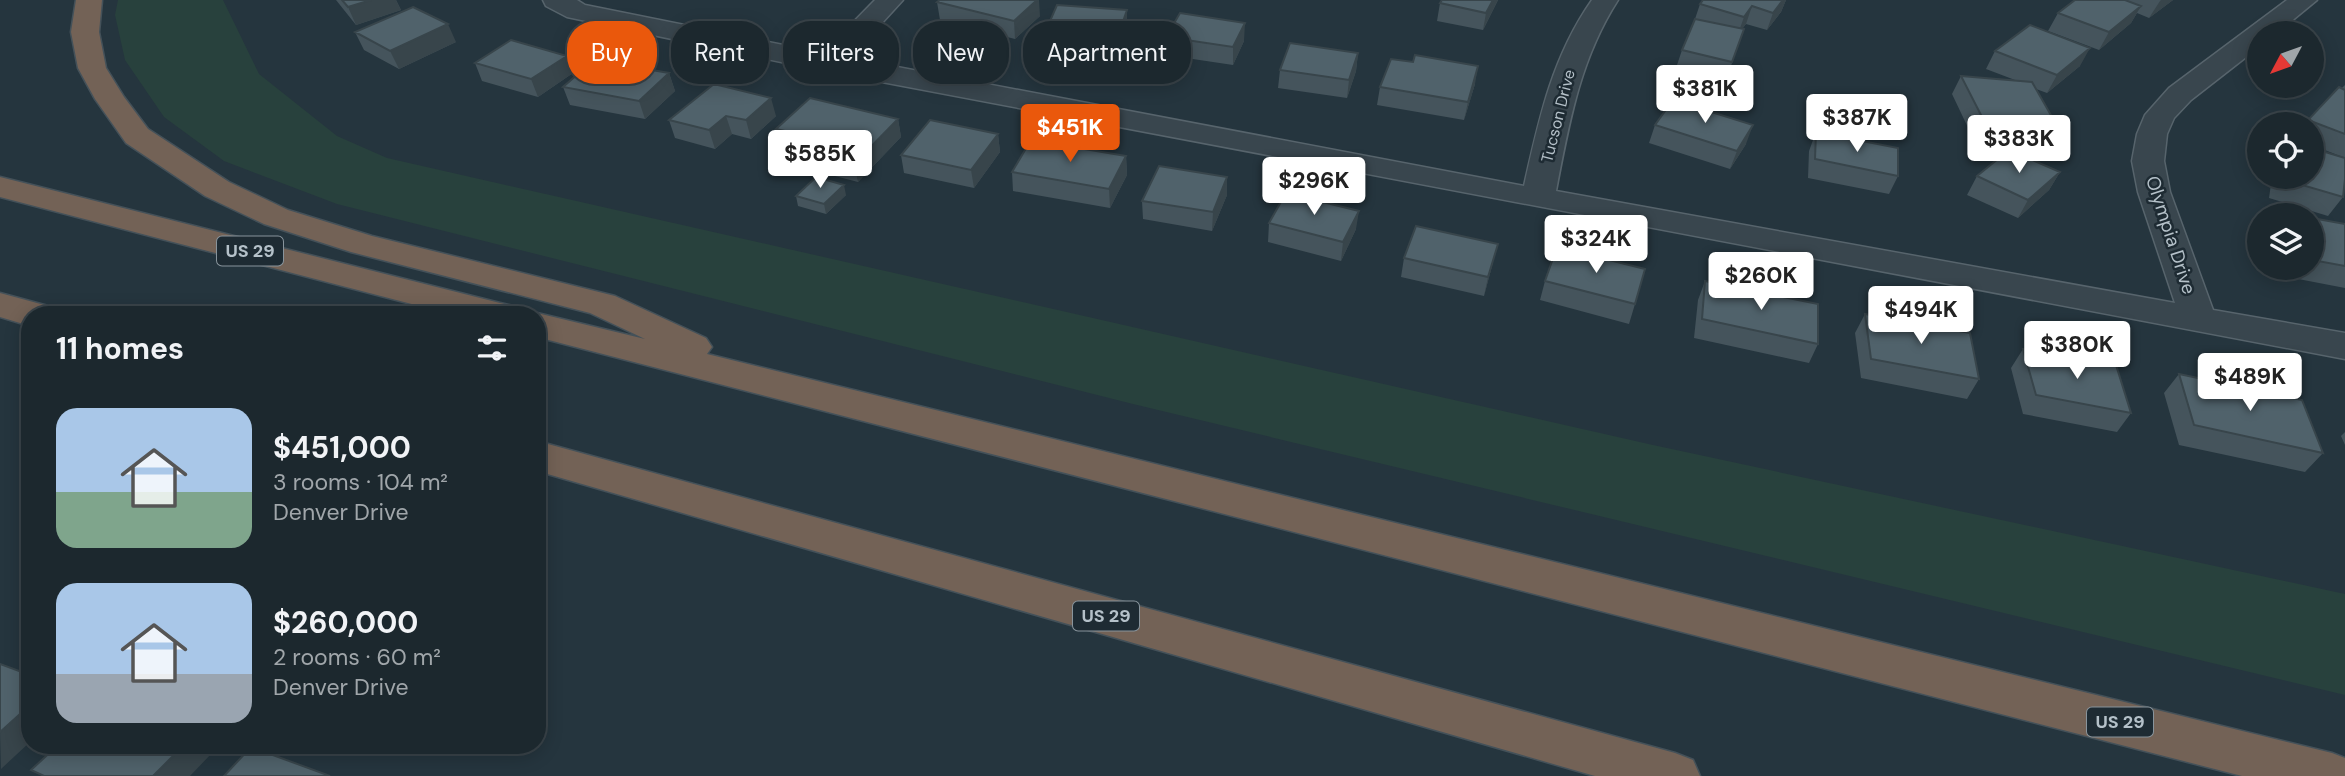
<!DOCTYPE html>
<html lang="en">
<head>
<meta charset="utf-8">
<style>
	:root { --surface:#1c282e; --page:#29343a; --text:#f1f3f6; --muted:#a0a6aa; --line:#3a444a; --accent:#ea580c }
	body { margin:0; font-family:"DM Sans",sans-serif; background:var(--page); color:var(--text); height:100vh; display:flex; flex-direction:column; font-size:26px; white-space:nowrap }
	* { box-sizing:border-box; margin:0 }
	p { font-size:23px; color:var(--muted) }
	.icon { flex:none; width:38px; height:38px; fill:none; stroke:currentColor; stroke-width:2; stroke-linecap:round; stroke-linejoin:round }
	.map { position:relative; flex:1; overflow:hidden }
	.details { position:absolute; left:21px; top:306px; width:525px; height:448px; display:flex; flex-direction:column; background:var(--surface); border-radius:28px; box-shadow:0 4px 18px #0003,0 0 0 2px var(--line) }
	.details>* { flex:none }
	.banner { position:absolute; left:567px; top:21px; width:665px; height:63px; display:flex; gap:14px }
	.needle { width:46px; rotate:229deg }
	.tools { position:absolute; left:2247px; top:21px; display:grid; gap:14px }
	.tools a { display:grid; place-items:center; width:77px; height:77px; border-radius:50%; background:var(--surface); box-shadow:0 4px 18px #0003,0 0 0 2px var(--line); font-size:35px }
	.price { position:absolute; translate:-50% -60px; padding:0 16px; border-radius:7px; background:#fff; color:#222; font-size:23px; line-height:46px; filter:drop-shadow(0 2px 4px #0008) }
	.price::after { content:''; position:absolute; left:50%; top:42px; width:21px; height:16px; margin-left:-10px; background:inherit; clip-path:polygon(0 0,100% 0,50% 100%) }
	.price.active { background:var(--accent); color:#fff }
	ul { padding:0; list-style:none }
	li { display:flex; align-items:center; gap:21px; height:175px; padding:0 35px }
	li span { display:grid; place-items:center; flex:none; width:196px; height:140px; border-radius:21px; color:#555 }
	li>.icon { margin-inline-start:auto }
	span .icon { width:84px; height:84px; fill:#fffc; stroke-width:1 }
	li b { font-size:30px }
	h2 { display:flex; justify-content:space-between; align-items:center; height:84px; padding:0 35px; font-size:30px }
	.tag { padding:0 24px; border-radius:28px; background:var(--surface); box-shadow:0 4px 18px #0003,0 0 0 2px var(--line); font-size:24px; line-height:63px }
	.tag.active { background:var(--accent); color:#fff }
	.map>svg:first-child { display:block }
	.green { fill:#28413d }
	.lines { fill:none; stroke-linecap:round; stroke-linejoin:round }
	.street-casing { stroke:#57646c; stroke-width:3 }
	.highway-casing { stroke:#445159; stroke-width:3 }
	.street { fill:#39464e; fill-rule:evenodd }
	.highway { fill:#736256; fill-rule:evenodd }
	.wall { fill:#45545c }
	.shaded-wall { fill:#38454b }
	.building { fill:#50626b; stroke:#38454b; stroke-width:2 }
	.labels { text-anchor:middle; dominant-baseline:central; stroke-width:5; stroke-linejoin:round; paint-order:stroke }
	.far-street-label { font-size:16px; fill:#b5c1c9; stroke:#1e2b33 }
	.shield { fill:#1e2b33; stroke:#88949c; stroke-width:2 }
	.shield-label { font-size:18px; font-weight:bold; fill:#b5c1c9 }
	.street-label { font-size:19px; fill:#b5c1c9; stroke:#1e2b33 }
</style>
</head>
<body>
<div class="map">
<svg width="2345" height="776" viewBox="0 0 2345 776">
	<rect width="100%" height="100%" fill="#25353e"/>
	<path class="green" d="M118 0H223L259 74 337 136 387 158 1653 445 2345 594V695L1133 404 337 204 224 161 164 117 125 60 115 15Z"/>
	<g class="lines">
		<g class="street-casing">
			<path id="street" d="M543 0H577L585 5 823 53 875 0H903L850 58 1524 186C1539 119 1552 57 1592 0H1618C1580 59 1569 123 1556 191L2175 303 2138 192 2132 161 2137 134 2145 115 2169 88 2287 0H2317L2277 33H2259V47L2191 100 2174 118 2167 134 2164 161 2170 192 2213 310 2345 333V359L829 72 567 17 546 6Z"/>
		</g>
		<g class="highway-casing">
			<path id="highway" d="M76 0H102L99 32 106 68 124 97 148 129 229 182 288 210 372 236 615 296 706 338 712 347 707 354 2332 753 2345 758V776H2242L537 337V315H529L537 313 645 339 590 313 351 252 264 224 205 196 126 143 95 99 78 68 71 32Z
				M0 177 500 303 513 306 518 315H454L0 197Z
				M0 293 48 306 53 315H30V326L0 317Z
				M537 441 1675 753 1693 760 1700 776H1595L537 471Z"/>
		</g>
		<use href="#street" class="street"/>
		<use href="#highway" class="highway"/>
	</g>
	<path class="wall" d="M336 0H396L401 10 356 25Z
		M1442 0H1498L1483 30 1437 21 1440 3Z
		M1703 0H1786L1781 12 1767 30 1746 24 1742 29H1744L1726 80 1676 68 1682 50 1695 19 1700 4Z
		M2075 0H2173L2149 18 2137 13 2131 23 2099 50 2048 31 2058 13Z
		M937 2 1040 16 1015 39 940 20Z
		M1127 10V28L1119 53 1047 48 1046 30Z
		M355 32 456 42 399 69 364 50Z
		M1166 37 1244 41 1233 65 1166 55Z
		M1995 51 2080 66 2047 93 2036 89 2056 124 2046 142 1972 136 1952 94 1961 76 2015 80 1986 69Z
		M1358 53 1356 71 1347 98 1278 88 1280 70Z
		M567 56 573 73 538 97 482 81 475 63Z
		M669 73 675 91 645 119 570 105 563 87Z
		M714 84 776 116 751 139 732 134 715 149 675 138 669 120Z
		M1475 84 1464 120 1377 105 1380 87Z
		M2345 85V158L2312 145V124H2305L2308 120Z
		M898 119 901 137 858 182 808 169 804 153 781 147 776 129Z
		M1655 125 1746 144 1730 169 1649 143Z
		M1816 132 1898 176 1889 194 1808 178 1809 151Z
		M998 134 1000 152 974 188 904 173 901 155Z
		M1126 156 1127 175 1110 208 1013 191 1012 172Z
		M2060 172 2049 190 2018 218 1967 195 1977 176Z
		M1227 177V195L1212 231 1143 219 1142 201Z
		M2272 177H2312L2343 197 2328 216 2269 198Z
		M846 195 826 214 798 206 796 196Z
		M2312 218 2345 224V288L2293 278 2289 268H2312Z
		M1269 223 1356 229 1341 261 1268 242Z
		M1404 258 1493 262 1484 296 1401 277Z
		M1545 281 1635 304 1629 324 1540 300Z
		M1705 281 1818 344 1809 363 1694 338 1698 300Z
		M1865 314 1979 379 1967 399 1861 378 1855 333Z
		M2023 349 2131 413 2117 432 2023 414 2011 368Z
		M2179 374 2323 453 2305 472 2179 445 2164 393Z
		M2345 432V445L2341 436Z"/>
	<path class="shaded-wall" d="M371 0H396L401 10 356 25 348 7Z
		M1037 0H1039L1040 16 1015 39 1014 21Z
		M1493 0H1498L1483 30 1486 13Z
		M1783 0H1786L1781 12 1767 30 1773 13Z
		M2161 0H2173L2149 18 2160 1Z
		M1752 6 1746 24 1738 34 1744 17Z
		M2141 6 2131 23 2099 50 2109 32Z
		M1127 10V28L1119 53 1118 36Z
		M1245 23 1244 41 1233 65V47Z
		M448 24 456 42 399 69 390 51Z
		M2090 48 2080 66 2047 93 2057 75Z
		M1358 53 1356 71 1347 98 1349 80Z
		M567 56 573 73 538 97 531 79Z
		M1478 66 1475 84 1464 120 1468 102Z
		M669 73 675 91 645 119 639 101Z
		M771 98 776 116 751 139 746 120Z
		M726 116 732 134 715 149 709 130Z
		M898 119 901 137 858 182 854 164Z
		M1753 125 1746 144 1730 169 1737 151Z
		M998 134 1000 152 974 188 971 170Z
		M1126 156 1127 175 1110 208 1109 189Z
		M2060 172 2049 190 2018 218 2028 200Z
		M1227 177V195L1212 231 1213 212Z
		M844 185 846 195 826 214 824 204Z
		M1359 211 1356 229 1341 261 1343 242Z
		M1498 244 1493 262 1484 296 1488 277Z
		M30 705V742L1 769 0 732Z
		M183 746H205L212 753 190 776H153Z"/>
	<path class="building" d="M342 0H371L348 7Z
		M940 0H1037L1014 21 937 2Z
		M1442 0H1493L1486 13 1440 3Z
		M1703 0H1783L1773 13 1752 6 1744 17 1700 4Z
		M2075 0H2125L2141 6 2109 32 2058 13Z
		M1057 5 1127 10 1118 36 1046 30Z
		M413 7 448 24 390 51 355 32Z
		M1180 13 1245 23 1233 47 1166 37Z
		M1695 19 1744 29 1732 62 1682 50Z
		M2030 25 2090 48 2057 75 1995 51Z
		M511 40 567 56 531 79 475 63Z
		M1290 43 1358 53 1349 80 1280 70Z
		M1415 55 1478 66 1468 102 1380 87 1391 59 1413 62Z
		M594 60 669 73 639 101 563 87Z
		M1961 76 2032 82 2056 124 1982 117Z
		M714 84 771 98 746 120 726 116 709 130 669 120Z
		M2339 87 2345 90V134L2308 120Z
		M810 98 898 119 854 164 804 151 816 138 776 129Z
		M1673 100 1753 125 1737 151 1655 125Z
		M930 120 998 134 971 170 901 155Z
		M1816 132 1898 148V176L1815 159Z
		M1031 140 1126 156 1109 189 1012 172Z
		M2312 148 2345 158V179L2343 197 2282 179 2283 177H2312Z
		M2009 150 2060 172 2028 200 1977 176Z
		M1159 166 1227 177 1213 212 1142 201Z
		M816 177 844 185 824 204 796 196Z
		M1286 193 1359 211 1343 242 1269 223Z
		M2312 218 2345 224V266L2312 260Z
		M1416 226 1498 244 1488 277 1404 258Z
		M1557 247 1645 269 1635 304 1545 281Z
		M1705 281 1818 304V344L1702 319Z
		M1865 314 1970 333 1979 379 1871 359Z
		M2023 349 2116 365 2131 413 2036 395Z
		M2179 374 2302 400 2323 453 2194 425Z
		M0 664 30 675V705L0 732Z
		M57 746H183L153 776H44L31 770Z
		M251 747 330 776H224Z"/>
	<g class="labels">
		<g class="far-street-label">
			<text transform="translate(1558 116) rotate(-76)">Tucson Drive</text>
		</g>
		<g class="shield">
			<rect x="217" y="236.5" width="66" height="29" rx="5"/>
			<rect x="1073" y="601.5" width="66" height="29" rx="5"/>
			<rect x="2087" y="707.5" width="66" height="29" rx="5"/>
		</g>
		<g class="shield-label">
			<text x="250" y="251">US 29</text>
			<text x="1106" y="616">US 29</text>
			<text x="2120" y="722">US 29</text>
		</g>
		<g class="street-label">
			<text transform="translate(2171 235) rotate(72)">Olympia Drive</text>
		</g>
	</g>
</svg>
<div class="tools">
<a><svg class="needle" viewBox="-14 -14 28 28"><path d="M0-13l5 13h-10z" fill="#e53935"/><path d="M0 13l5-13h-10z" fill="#a0a6aa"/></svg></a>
<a><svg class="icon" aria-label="locate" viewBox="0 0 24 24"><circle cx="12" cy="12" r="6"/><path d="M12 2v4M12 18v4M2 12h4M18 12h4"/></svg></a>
<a><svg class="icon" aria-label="layers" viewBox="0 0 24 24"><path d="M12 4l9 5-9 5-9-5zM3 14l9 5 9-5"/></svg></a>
</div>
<b class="price" style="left:1705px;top:125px">$381K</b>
<b class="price" style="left:1857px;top:154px">$387K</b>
<b class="price active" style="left:1070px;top:164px">$451K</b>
<b class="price" style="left:2019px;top:175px">$383K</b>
<b class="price" style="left:820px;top:190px">$585K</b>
<b class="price" style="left:1314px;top:217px">$296K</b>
<b class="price" style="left:1596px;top:275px">$324K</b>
<b class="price" style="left:1761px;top:312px">$260K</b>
<b class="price" style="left:1921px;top:346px">$494K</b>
<b class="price" style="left:2077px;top:381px">$380K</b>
<b class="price" style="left:2250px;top:413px">$489K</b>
<div class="banner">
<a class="tag active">Buy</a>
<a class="tag">Rent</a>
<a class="tag">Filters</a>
<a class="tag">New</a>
<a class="tag">Apartment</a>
</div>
<section class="details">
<h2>11 homes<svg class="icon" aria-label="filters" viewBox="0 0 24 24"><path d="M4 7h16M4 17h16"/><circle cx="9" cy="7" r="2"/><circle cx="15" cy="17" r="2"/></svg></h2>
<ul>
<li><span style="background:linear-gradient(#a9c7e8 60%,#7fa58c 0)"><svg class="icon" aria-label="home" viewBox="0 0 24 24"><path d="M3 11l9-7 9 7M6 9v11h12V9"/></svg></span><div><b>$451,000</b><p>3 rooms · 104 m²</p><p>Denver Drive</p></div></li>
<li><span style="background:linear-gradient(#a9c7e8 65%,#9aa5b1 0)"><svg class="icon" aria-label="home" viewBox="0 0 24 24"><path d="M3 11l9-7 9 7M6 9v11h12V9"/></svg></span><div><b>$260,000</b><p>2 rooms · 60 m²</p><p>Denver Drive</p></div></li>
</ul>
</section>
</div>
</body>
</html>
